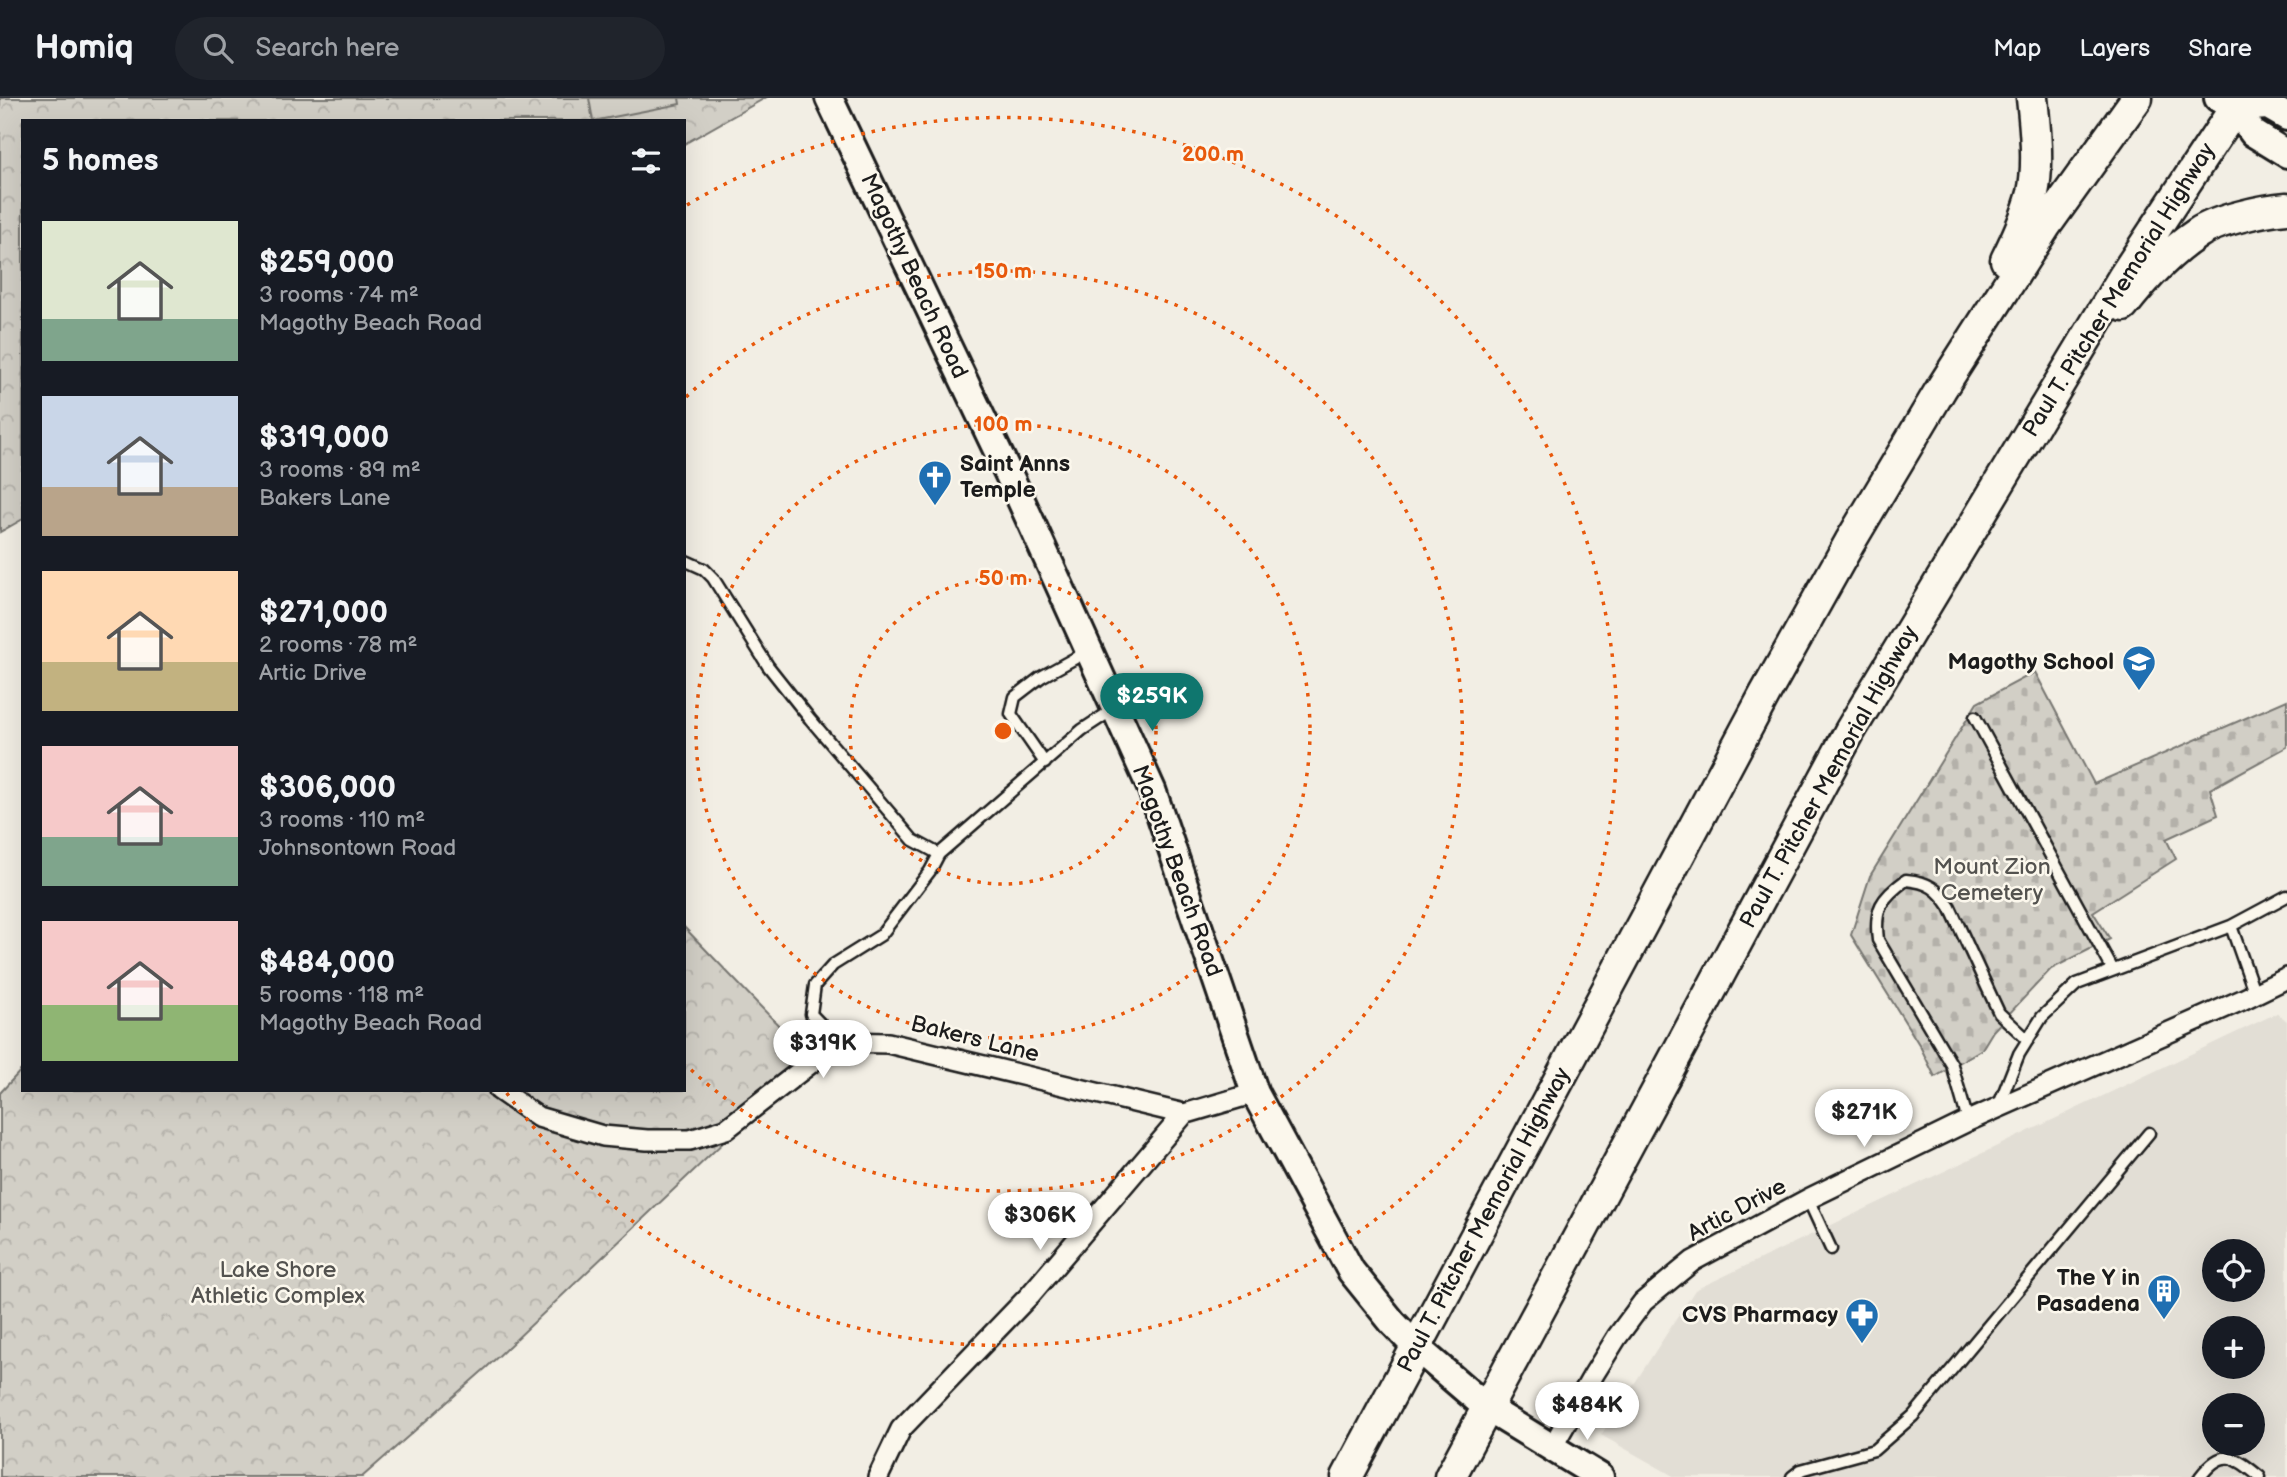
<!DOCTYPE html>
<html lang="en">
<head>
<meta charset="utf-8">
<style>
	:root { --surface:#171b24; --page:#20242c; --text:#f1f3f6; --muted:#9ea1a6; --line:#363941; --accent:#0f766e }
	body { margin:0; font-family:"Balsamiq Sans",sans-serif; background:var(--page); color:var(--text); height:100vh; display:flex; flex-direction:column; font-size:26px; white-space:nowrap }
	* { box-sizing:border-box; margin:0 }
	p { font-size:23px; color:var(--muted) }
	.icon { flex:none; width:38px; height:38px; fill:none; stroke:currentColor; stroke-width:2; stroke-linecap:round; stroke-linejoin:round }
	.map { position:relative; flex:1; overflow:hidden }
	.sheet { position:absolute; left:21px; top:21px; width:665px; height:973px; display:flex; flex-direction:column; background:var(--surface); border-radius:0px; box-shadow:0 7px 28px #0002 }
	.sheet>* { flex:none }
	.controls { position:absolute; left:2202px; top:1141px; display:grid; gap:14px }
	.controls a { display:grid; place-items:center; width:63px; height:63px; border-radius:50%; background:var(--surface); box-shadow:0 7px 28px #0002; font-size:35px }
	.price { position:absolute; translate:-50% -60px; padding:0 16px; border-radius:24px; background:#fff; color:#222; font-size:23px; line-height:46px; filter:drop-shadow(0 2px 4px #0008) }
	.price::after { content:''; position:absolute; left:50%; top:42px; width:21px; height:16px; margin-left:-10px; background:inherit; clip-path:polygon(0 0,100% 0,50% 100%) }
	.price.selected { background:var(--accent); color:#fff }
	ul { padding:0; list-style:none }
	li { display:flex; align-items:center; gap:21px; height:175px; padding:0 21px }
	li span { display:grid; place-items:center; flex:none; width:196px; height:140px; border-radius:0px; color:#555 }
	li>.icon { margin-inline-start:auto }
	span .icon { width:84px; height:84px; fill:#fffc; stroke-width:1 }
	li b { font-size:30px }
	h2 { display:flex; justify-content:space-between; align-items:center; height:84px; padding:0 21px; font-size:30px }
	header { display:flex; align-items:center; gap:42px; box-sizing:border-box; height:98px; padding:0 35px; background:var(--surface); border-bottom:2px solid var(--line) }
	header strong { font-size:33px }
	nav { display:flex; gap:38px; margin-inline-start:auto; font-size:24px }
	.search { width:490px; height:63px; background:var(--page); display:flex; align-items:center; gap:18px; box-sizing:border-box; padding:0 24px; border-radius:38px; color:var(--muted); font-size:26px }
	.map>svg:first-child { display:block }
	.built { fill:#e2ded5; fill-rule:evenodd }
	.forest { fill:url(#forest-crowns); stroke:#777671; stroke-width:2 }
	.cemetery { fill:url(#cemetery-stones); stroke:#777671; stroke-width:2 }
	.pitch { fill:#d2cfc6; stroke:#777671; stroke-width:2 }
	.lines { fill:none; stroke-linecap:round; stroke-linejoin:round }
	.lane-casing { stroke:#1c1c1c; stroke-width:15 }
	.street-casing { stroke:#1c1c1c; stroke-width:24 }
	.secondary-casing { stroke:#1c1c1c; stroke-width:32 }
	.primary-casing { stroke:#1c1c1c; stroke-width:35 }
	.highway-casing { stroke:#1c1c1c; stroke-width:40 }
	.lane { stroke:#fbf7ec; stroke-width:10 }
	.street { stroke:#fbf7ec; stroke-width:19 }
	.secondary { stroke:#fbf7ec; stroke-width:26 }
	.primary { stroke:#fbf7ec; stroke-width:30 }
	.highway { stroke:#fbf7ec; stroke-width:35 }
	.ring { fill:none; stroke:#e8590c; stroke-width:3.5; stroke-dasharray:3.5 7 }
	.labels { text-anchor:middle; dominant-baseline:central; stroke-width:5; stroke-linejoin:round; paint-order:stroke }
	.street-label { font-size:23px; fill:#1c1c1c; stroke:#fbf7ec }
	.poi-label { font-size:23px; font-weight:bold; fill:#1c1c1c; stroke:#fbf7ec; text-anchor:end }
	.park-label { font-size:23px; fill:#53524f; stroke:#fbf7ec }
	.centre { fill:#e8590c; stroke:#fbf7ec; stroke-width:3.5 }
	.ring-label { font-size:21px; text-anchor:middle; font-weight:bold; fill:#e8590c; stroke:#fbf7ec; stroke-width:5; stroke-linejoin:round; paint-order:stroke }
</style>
</head>
<body>
<header>
<strong>Homiq</strong>
<div class="search"><svg class="icon" aria-label="search" viewBox="0 0 24 24"><circle cx="10" cy="10" r="6"/><path d="M15 15l6 6"/></svg>Search here</div>
<nav><a>Map</a><a>Layers</a><a>Share</a></nav>
</header>
<div class="map">
<svg width="2287" height="1379" viewBox="0 0 2287 1379">
	<defs>
		<pattern id="forest-crowns" width="20" height="18" patternUnits="userSpaceOnUse" patternTransform="scale(1.75)"><rect width="20" height="18" fill="#d2cfc6"/><path d="M2 6a3 3 0 1 1 6 0M12 15a3 3 0 1 1 6 0" fill="none" stroke="#b4b1aa"/></pattern>
		<pattern id="cemetery-stones" width="16" height="16" patternUnits="userSpaceOnUse" patternTransform="scale(1.75)"><rect width="16" height="16" fill="#d2cfc6"/><path d="M2 7V4a2 2 0 0 1 4 0v3zM10 15v-3a2 2 0 0 1 4 0v3z" fill="#b4b1aa"/></pattern>
	</defs>
	<rect width="100%" height="100%" fill="#f2eee4"/>
	<filter id="ink" filterUnits="userSpaceOnUse"><feTurbulence type="fractalNoise" baseFrequency=".0143" numOctaves="2"/><feDisplacementMap in="SourceGraphic" scale="14" xChannelSelector="R" yChannelSelector="G"/><feConvolveMatrix kernelMatrix="1 2 1 2 8 2 1 2 1" color-interpolation-filters="sRGB"/></filter>
	<g filter="url(#ink)">
		<path class="built" d="M2277 915 2287 923V1379H1675L1601 1337 1695 1192ZM2214 1153H2252V1192H2214ZM2214 1230H2252V1269H2214ZM2214 1307H2252V1346H2214Z"/>
		<path class="forest" d="M0 0H765L684 46V23H23V421L0 434Z
			M684 829 811 961 487 1269 362 1379H0V995L23 970V992H684Z"/>
		<path class="cemetery" d="M2035 574 2094 686 2287 602V649L2210 691 2218 717 2166 741 2176 761 2093 814 2110 841 2051 871 1993 933 1982 951 1935 979 1920 948 1851 837 1870 778 1977 605Z"/>
		<path class="pitch" d="M589 0H679L680 6 593 23Z"/>
		<g class="lines">
			<g class="lane-casing">
				<path id="lane" d="M684 462 704 471 713 480 768 568 810 621 913 742 939 756 1082 632 1114 611
					M1975 619 2113 872
					M1045 665 1011 616 1015 599 1041 579 1088 553
					M2231 828 2255 896
					M838 944 811 916 815 887 833 867 881 837 930 773 939 756
					M1998 1009 2019 956 2042 919 2077 886 2231 828 2287 798
					M1968 1023 1952 967 1878 842C1874 811 1881 800 1906 782 1929 784 1938 791 1950 809L1999 915 2028 942
					M1808 1101 1831 1151
					M1792 1379 1801 1372 1874 1352 1913 1318 2149 1035
					M2200 1379C2223 1349 2234 1358 2260 1379"/>
			</g>
			<g class="street-casing">
				<path id="street" d="M499 992 538 1019 603 1038 647 1042H690L726 1031 838 944 888 945 1184 1016
					M1551 1351 1594 1276 1617 1239 1643 1204 1693 1163 1808 1101 1968 1023 2242 902 2287 880
					M878 1379 901 1331 1030 1197 1184 1016 1255 995"/>
			</g>
			<g class="secondary-casing">
				<path id="secondary" d="M829 0 1020 400 1152 692 1255 995 1351 1173 1393 1225 1416 1249 1487 1310 1600 1379
					M2218 0 2235 10 2253 35 2287 56
					M2235 10 2268 8 2287 19"/>
			</g>
			<g class="primary-casing">
				<path id="primary" d="M2006 162C2017 140 2027 118 2033 95 2039 67 2035 28 2032 0
					M2123 208C2144 181 2169 154 2198 135 2217 122 2263 112 2287 110
					M1347 1379 1765 596 1850 444 1941 291 2046 127 2137 0
					M1450 1379 1850 633 2124 178 2235 10"/>
			</g>
			<g class="highway-casing">
				<path id="highway" d="M2235 10 2242 0"/>
			</g>
			<use href="#lane" class="lane"/>
			<use href="#street" class="street"/>
			<use href="#secondary" class="secondary"/>
			<use href="#primary" class="primary"/>
			<use href="#highway" class="highway"/>
		</g>
	</g>
	<g class="ring">
		<circle cx="1003" cy="633" r="153"/>
		<circle cx="1003" cy="633" r="307"/>
		<path d="M686 299A460 460 0 1 1 686 967"/>
		<path d="M687 107A614 614 0 1 1 506 994"/>
	</g>
	<defs>
		<g id="church-pin" transform="scale(1.75)"><path d="M0 17L-7.5 6A9.5 9.5 0 1 1 7.5 6Z" fill="#1f6fb2" stroke="#fbf7ec"/><path d="M-1.2-6h2.4v3.5h3.3v2.4h-3.3V6h-2.4V-.1h-3.3v-2.4h3.3Z" fill="#fff"/></g>
		<g id="school-pin" transform="scale(1.75)"><path d="M0 17L-7.5 6A9.5 9.5 0 1 1 7.5 6Z" fill="#1f6fb2" stroke="#fbf7ec"/><path d="M0-5L7-2L0 1L-7-2ZM-4 1L0 2.5L4 1V4Q0 6-4 4Z" fill="#fff"/></g>
		<g id="building-pin" transform="scale(1.75)"><path d="M0 17L-7.5 6A9.5 9.5 0 1 1 7.5 6Z" fill="#1f6fb2" stroke="#fbf7ec"/><path d="M-4-6H4V6H1V3H-1V6H-4ZM-2.5-4.3h1.7v1.8h-1.7ZM.8-4.3h1.7v1.8H.8ZM-2.5-1h1.7V.8h-1.7ZM.8-1h1.7V.8H.8Z" fill="#fff"/></g>
		<g id="pharmacy-pin" transform="scale(1.75)"><path d="M0 17L-7.5 6A9.5 9.5 0 1 1 7.5 6Z" fill="#1f6fb2" stroke="#fbf7ec"/><path d="M-2-6h4v4h4v4h-4v4h-4v-4h-4v-4h4Z" fill="#fff"/></g>
	</defs>
	<g fill-rule="evenodd">
		<use href="#church-pin" x="935" y="379"/>
		<use href="#school-pin" x="2139" y="564"/>
		<use href="#building-pin" x="2164" y="1193"/>
		<use href="#pharmacy-pin" x="1862" y="1217"/>
	</g>
	<g class="labels">
		<g class="street-label">
			<text transform="translate(914 178) rotate(65)">Magothy Beach Road</text>
			<text transform="translate(2119 192) rotate(-58)">Paul T. Pitcher Memorial Highway</text>
			<text transform="translate(1829 679) rotate(-61)">Paul T. Pitcher Memorial Highway</text>
			<text transform="translate(1177 773) rotate(70)">Magothy Beach Road</text>
			<text transform="translate(975 941) rotate(14)">Bakers Lane</text>
			<text transform="translate(1737 1112) rotate(-28)">Artic Drive</text>
			<text transform="translate(1484 1122) rotate(-62)">Paul T. Pitcher Memorial Highway</text>
		</g>
		<g class="poi-label">
			<text x="960" y="366" text-anchor="start">Saint Anns<tspan x="960" dy="26">Temple</tspan></text>
			<text x="2114" y="564">Magothy School</text>
			<text x="2140" y="1180">The Y in<tspan x="2140" dy="26">Pasadena</tspan></text>
			<text x="1838" y="1217">CVS Pharmacy</text>
		</g>
		<g class="park-label">
			<text x="1992" y="769">Mount Zion<tspan x="1992" dy="26">Cemetery</tspan></text>
			<text x="278" y="1172">Lake Shore<tspan x="278" dy="26">Athletic Complex</tspan></text>
		</g>
	</g>
	<circle cx="1003" cy="633" r="10" class="centre"/>
	<g class="ring-label">
		<text x="1213" y="63">200 m</text>
		<text x="1003" y="180">150 m</text>
		<text x="1003" y="333">100 m</text>
		<text x="1003" y="487">50 m</text>
	</g>
</svg>
<div class="controls">
<a><svg class="icon" aria-label="locate" viewBox="0 0 24 24"><circle cx="12" cy="12" r="6"/><path d="M12 2v4M12 18v4M2 12h4M18 12h4"/></svg></a>
<a>+</a>
<a>−</a>
</div>
<b class="price selected" style="left:1152px;top:635px">$259K</b>
<b class="price" style="left:823px;top:982px">$319K</b>
<b class="price" style="left:1864px;top:1051px">$271K</b>
<b class="price" style="left:1040px;top:1154px">$306K</b>
<b class="price" style="left:1587px;top:1344px">$484K</b>
<section class="sheet">
<h2>5 homes<svg class="icon" aria-label="filters" viewBox="0 0 24 24"><path d="M4 7h16M4 17h16"/><circle cx="9" cy="7" r="2"/><circle cx="15" cy="17" r="2"/></svg></h2>
<ul>
<li><span style="background:linear-gradient(#dfe7d0 70%,#7fa58c 0)"><svg class="icon" aria-label="home" viewBox="0 0 24 24"><path d="M3 11l9-7 9 7M6 9v11h12V9"/></svg></span><div><b>$259,000</b><p>3 rooms · 74 m²</p><p>Magothy Beach Road</p></div></li>
<li><span style="background:linear-gradient(#c9d6e8 65%,#b9a48a 0)"><svg class="icon" aria-label="home" viewBox="0 0 24 24"><path d="M3 11l9-7 9 7M6 9v11h12V9"/></svg></span><div><b>$319,000</b><p>3 rooms · 89 m²</p><p>Bakers Lane</p></div></li>
<li><span style="background:linear-gradient(#ffd9b3 65%,#c2b280 0)"><svg class="icon" aria-label="home" viewBox="0 0 24 24"><path d="M3 11l9-7 9 7M6 9v11h12V9"/></svg></span><div><b>$271,000</b><p>2 rooms · 78 m²</p><p>Artic Drive</p></div></li>
<li><span style="background:linear-gradient(#f6c9c9 65%,#7fa58c 0)"><svg class="icon" aria-label="home" viewBox="0 0 24 24"><path d="M3 11l9-7 9 7M6 9v11h12V9"/></svg></span><div><b>$306,000</b><p>3 rooms · 110 m²</p><p>Johnsontown Road</p></div></li>
<li><span style="background:linear-gradient(#f6c9c9 60%,#8fb573 0)"><svg class="icon" aria-label="home" viewBox="0 0 24 24"><path d="M3 11l9-7 9 7M6 9v11h12V9"/></svg></span><div><b>$484,000</b><p>5 rooms · 118 m²</p><p>Magothy Beach Road</p></div></li>
</ul>
</section>
</div>
</body>
</html>
